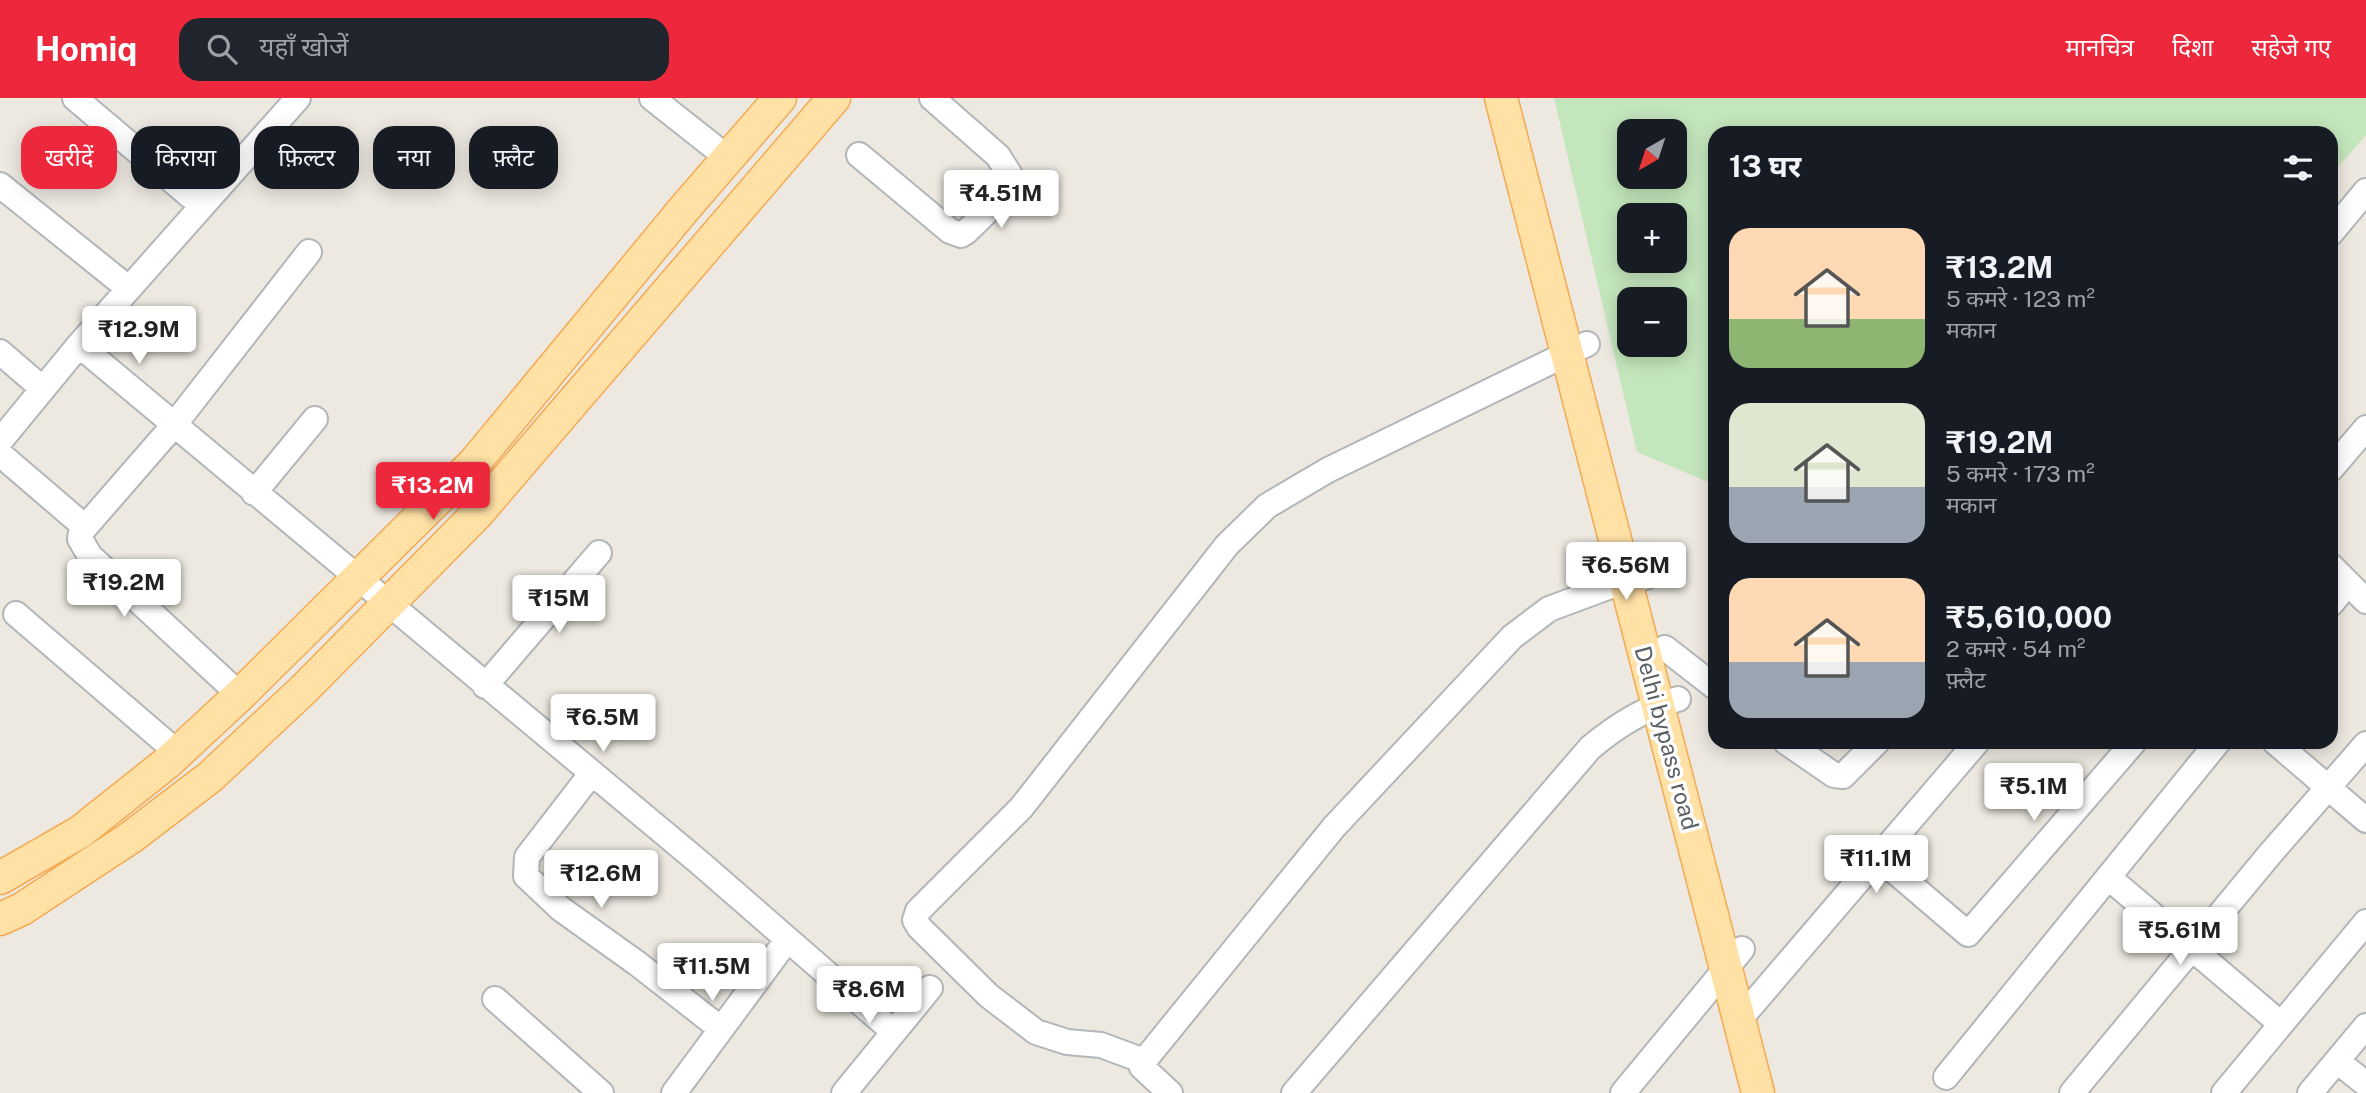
<!DOCTYPE html>
<html lang="hi">
<head>
<meta charset="utf-8">
<style>
	:root { --surface:#171b24; --page:#20242c; --text:#f1f3f6; --muted:#9ea1a6; --accent:#ed283c }
	body { margin:0; font-family:"Public Sans","Noto Sans Devanagari",sans-serif; background:var(--page); color:var(--text); height:100vh; display:flex; flex-direction:column; font-size:26px; white-space:nowrap }
	* { box-sizing:border-box; margin:0 }
	p { font-size:23px; color:var(--muted) }
	.icon { flex:none; width:38px; height:38px; fill:none; stroke:currentColor; stroke-width:2; stroke-linecap:round; stroke-linejoin:round }
	.map { position:relative; flex:1; overflow:hidden }
	.side { position:absolute; left:1708px; top:28px; width:630px; height:623px; display:flex; flex-direction:column; background:var(--surface); border-radius:21px; box-shadow:0 4px 18px #0003 }
	.side>* { flex:none }
	.top-card { position:absolute; left:21px; top:28px; width:665px; height:63px; display:flex; gap:14px }
	.needle { width:46px; rotate:219deg }
	.tools { position:absolute; left:1617px; top:21px; display:grid; gap:14px }
	.tools a { display:grid; place-items:center; width:70px; height:70px; border-radius:14px; background:var(--surface); box-shadow:0 4px 18px #0003; font-size:35px }
	.price { position:absolute; translate:-50% -60px; padding:0 16px; border-radius:7px; background:#fff; color:#222; font-size:23px; line-height:46px; filter:drop-shadow(0 2px 4px #0008) }
	.price::after { content:''; position:absolute; left:50%; top:42px; width:21px; height:16px; margin-left:-10px; background:inherit; clip-path:polygon(0 0,100% 0,50% 100%) }
	.price.current { background:var(--accent); color:#fff }
	ul { padding:0; list-style:none }
	li { display:flex; align-items:center; gap:21px; height:175px; padding:0 21px }
	li span { display:grid; place-items:center; flex:none; width:196px; height:140px; border-radius:21px; color:#555 }
	li>.icon { margin-inline-start:auto }
	span .icon { width:84px; height:84px; fill:#fffc; stroke-width:1 }
	li b { font-size:30px }
	h2 { display:flex; justify-content:space-between; align-items:center; height:84px; padding:0 21px; font-size:30px }
	.tag { padding:0 24px; border-radius:21px; background:var(--surface); box-shadow:0 4px 18px #0003; font-size:24px; line-height:63px }
	.tag.current { background:var(--accent); color:#fff }
	header { display:flex; align-items:center; gap:42px; box-sizing:border-box; height:98px; padding:0 35px; background:var(--accent); color:#fff }
	header strong { font-size:33px }
	nav { display:flex; gap:38px; margin-inline-start:auto; font-size:24px }
	.search { width:490px; height:63px; background:var(--page); display:flex; align-items:center; gap:18px; box-sizing:border-box; padding:0 24px; border-radius:21px; color:var(--muted); font-size:26px }
	.map>svg:first-child { display:block }
	.green { fill:#c4e6bd; fill-rule:evenodd }
	.lines { fill:none; stroke-linecap:round; stroke-linejoin:round }
	.minor-casing { stroke:#b2b6b9; stroke-width:28 }
	.major-casing { stroke:#f4aa53; stroke-width:35 }
	.minor { stroke:#fff; stroke-width:24 }
	.major { stroke:#ffe0a5; stroke-width:32 }
	.labels { text-anchor:middle; dominant-baseline:central; stroke-width:7; stroke-linejoin:round; paint-order:stroke }
	.street-label { font-size:23px; fill:#5a5f63; stroke:#fff }
</style>
</head>
<body>
<header>
<strong>Homiq</strong>
<div class="search"><svg class="icon" aria-label="search" viewBox="0 0 24 24"><circle cx="10" cy="10" r="6"/><path d="M15 15l6 6"/></svg>यहाँ खोजें</div>
<nav><a>मानचित्र</a><a>दिशा</a><a>सहेजे गए</a></nav>
</header>
<div class="map">
<svg width="2366" height="995" viewBox="0 0 2366 995">
	<rect width="100%" height="100%" fill="#ede9e1"/>
	<path class="green" d="M1554 0H2366V37L2331 77V35H1715V387L1637 354ZM1629 33H1675V79H1629ZM1629 117H1675V163H1629ZM1629 201H1675V247H1629Z"/>
	<g class="lines">
		<g class="minor-casing">
			<path id="minor" d="M75 0 201 107
				M298 0 79 247 700 765 894 934
				M652 0 728 60
				M859 57 950 133 961 137 966 134 1005 96 1010 77 998 58 932 0
				M0 87 128 190
				M2331 135 2366 93
				M0 254 43 291
				M0 343 79 247
				M0 356 85 429
				M2331 371 2366 330
				M254 395 315 321
				M2331 468 2366 503
				M2331 506 2348 485
				M16 516 178 655
				M1665 550 1715 589
				M485 588 599 455
				M240 597 90 458 80 441 81 434 174 327 309 154
				M1786 644 1834 677 1843 678 1877 644
				M2275 644 2366 722
				M591 676 527 759 526 778 561 811 638 866 721 931
				M1878 759 1968 836 2134 644
				M2108 779 2281 926
				M495 901 601 995
				M1740 921 1977 644
				M1144 963 1101 947 1067 944 1036 934 989 898 919 829 915 822 918 813 1021 710 1227 447 1267 408 1328 372 1587 246
				M2337 963 2366 986
				M1946 979 2218 644
				M674 995 787 842
				M844 995 930 890
				M1170 995 1142 969 1144 963 1334 729 1512 539 1549 511 1608 489 1646 479
				M1294 995 1590 650C1616 628 1644 610 1678 601
				M1623 995 1742 851
				M2072 995 2270 756 2366 646
				M2224 995 2366 824
				M2310 995 2366 928"/>
		</g>
		<g class="major-casing">
			<path id="major" d="M1501 0 1758 995
				M0 780 80 734 168 664 240 597 475 364 684 111 780 0
				M0 821 22 811 130 740 210 679 303 592 476 417 834 0"/>
		</g>
		<use href="#minor" class="minor"/>
		<use href="#major" class="major"/>
	</g>
	<g class="labels">
		<g class="street-label">
			<text transform="translate(1667 640) rotate(75)">Delhi bypass road</text>
		</g>
	</g>
</svg>
<div class="tools">
<a><svg class="needle" viewBox="-14 -14 28 28"><path d="M0-13l5 13h-10z" fill="#e53935"/><path d="M0 13l5-13h-10z" fill="#9ea1a6"/></svg></a>
<a>+</a>
<a>−</a>
</div>
<b class="price" style="left:1001px;top:132px">₹4.51M</b>
<b class="price" style="left:139px;top:268px">₹12.9M</b>
<b class="price current" style="left:433px;top:424px">₹13.2M</b>
<b class="price" style="left:1626px;top:504px">₹6.56M</b>
<b class="price" style="left:124px;top:521px">₹19.2M</b>
<b class="price" style="left:559px;top:537px">₹15M</b>
<b class="price" style="left:603px;top:656px">₹6.5M</b>
<b class="price" style="left:2034px;top:725px">₹5.1M</b>
<b class="price" style="left:1876px;top:797px">₹11.1M</b>
<b class="price" style="left:601px;top:812px">₹12.6M</b>
<b class="price" style="left:2180px;top:869px">₹5.61M</b>
<b class="price" style="left:712px;top:905px">₹11.5M</b>
<b class="price" style="left:869px;top:928px">₹8.6M</b>
<div class="top-card">
<a class="tag current">खरीदें</a>
<a class="tag">किराया</a>
<a class="tag">फ़िल्टर</a>
<a class="tag">नया</a>
<a class="tag">फ़्लैट</a>
</div>
<section class="side">
<h2>13 घर<svg class="icon" aria-label="filters" viewBox="0 0 24 24"><path d="M4 7h16M4 17h16"/><circle cx="9" cy="7" r="2"/><circle cx="15" cy="17" r="2"/></svg></h2>
<ul>
<li><span style="background:linear-gradient(#ffd9b3 65%,#8fb573 0)"><svg class="icon" aria-label="home" viewBox="0 0 24 24"><path d="M3 11l9-7 9 7M6 9v11h12V9"/></svg></span><div><b>₹13.2M</b><p>5 कमरे · 123 m²</p><p>मकान</p></div></li>
<li><span style="background:linear-gradient(#dfe7d0 60%,#9aa5b1 0)"><svg class="icon" aria-label="home" viewBox="0 0 24 24"><path d="M3 11l9-7 9 7M6 9v11h12V9"/></svg></span><div><b>₹19.2M</b><p>5 कमरे · 173 m²</p><p>मकान</p></div></li>
<li><span style="background:linear-gradient(#ffd9b3 60%,#9aa5b1 0)"><svg class="icon" aria-label="home" viewBox="0 0 24 24"><path d="M3 11l9-7 9 7M6 9v11h12V9"/></svg></span><div><b>₹5,610,000</b><p>2 कमरे · 54 m²</p><p>फ़्लैट</p></div></li>
</ul>
</section>
</div>
</body>
</html>
